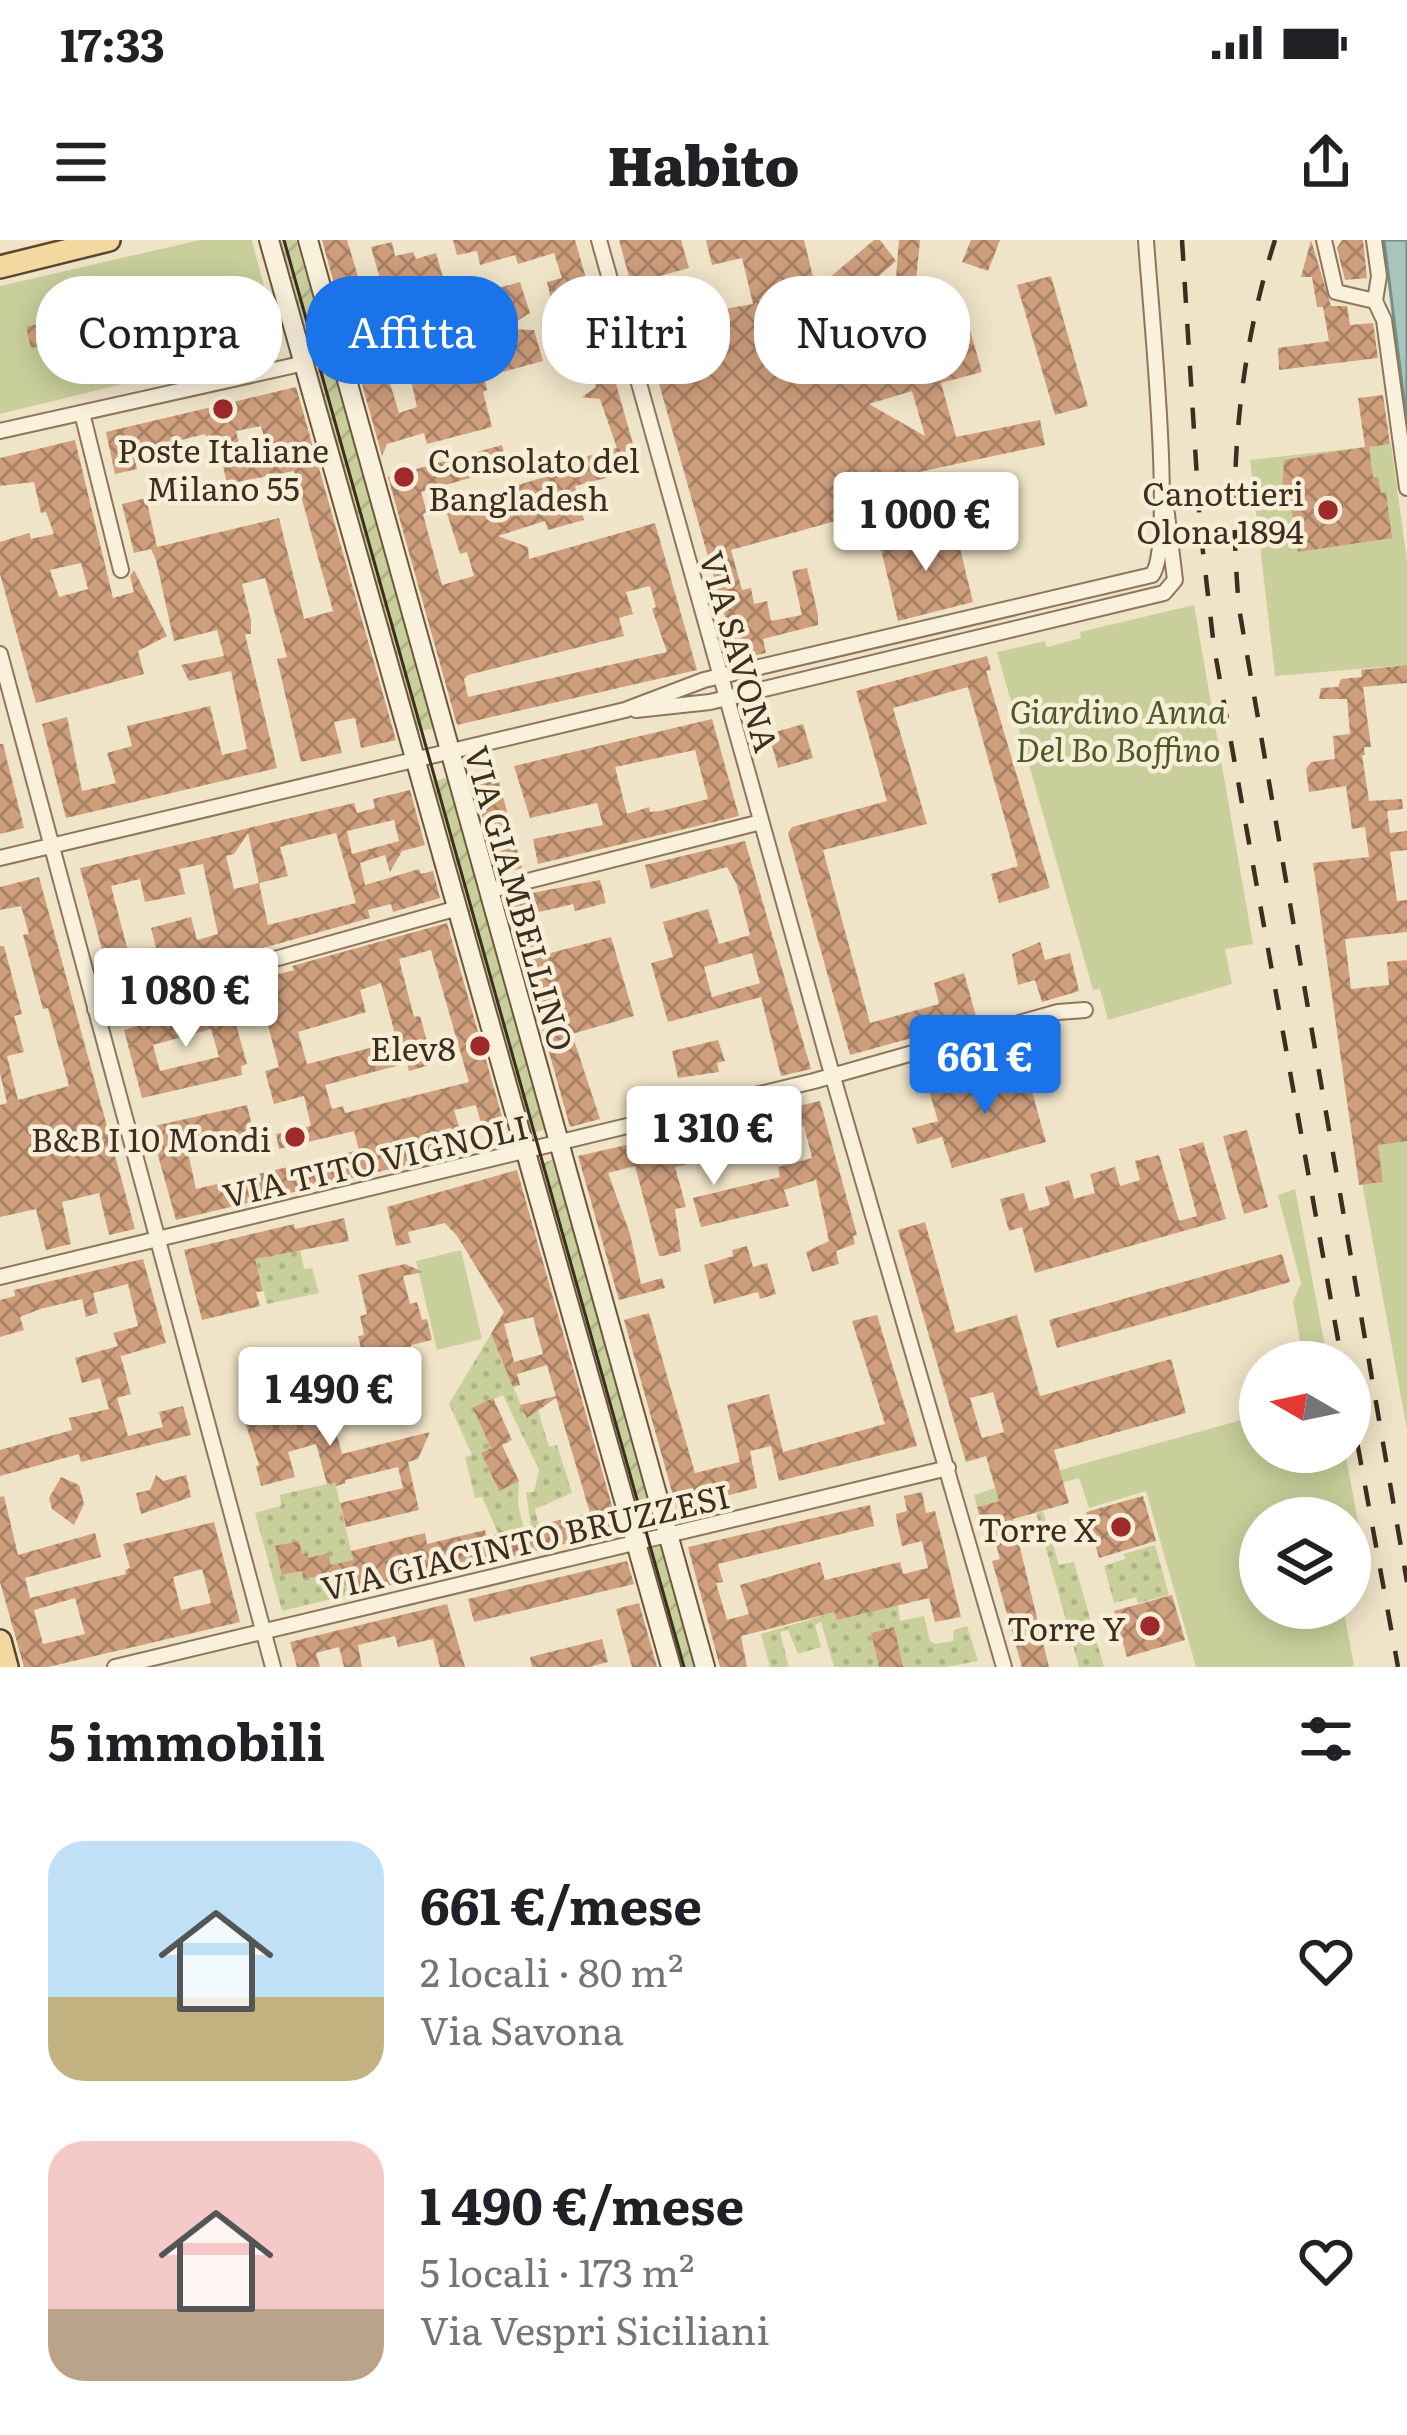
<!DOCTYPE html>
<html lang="it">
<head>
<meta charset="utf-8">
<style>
	:root { --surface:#fff; --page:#f2f2f2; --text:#202124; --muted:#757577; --accent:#1a73e8 }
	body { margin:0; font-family:Literata,serif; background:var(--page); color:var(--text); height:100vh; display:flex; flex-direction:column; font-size:45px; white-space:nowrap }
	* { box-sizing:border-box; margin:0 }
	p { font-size:39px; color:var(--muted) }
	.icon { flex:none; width:66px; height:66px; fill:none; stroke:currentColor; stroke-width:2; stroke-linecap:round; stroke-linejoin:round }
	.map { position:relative; height:1427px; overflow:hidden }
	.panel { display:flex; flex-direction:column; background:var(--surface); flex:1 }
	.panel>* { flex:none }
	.top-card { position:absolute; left:36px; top:36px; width:1335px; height:108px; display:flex; gap:24px }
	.needle { width:78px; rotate:279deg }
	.controls { position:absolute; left:1239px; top:1101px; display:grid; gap:24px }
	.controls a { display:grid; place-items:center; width:132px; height:132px; border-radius:50%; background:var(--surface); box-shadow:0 6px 30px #0003; font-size:60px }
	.price { position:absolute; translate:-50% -102px; padding:0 27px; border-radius:12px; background:#fff; color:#222; font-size:39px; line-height:78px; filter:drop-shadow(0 3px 6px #0008) }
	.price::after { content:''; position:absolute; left:50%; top:72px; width:36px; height:27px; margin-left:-18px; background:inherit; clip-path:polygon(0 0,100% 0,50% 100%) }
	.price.selected { background:var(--accent); color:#fff }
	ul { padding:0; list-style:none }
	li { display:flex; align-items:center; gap:36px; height:300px; padding:0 48px }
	li span { display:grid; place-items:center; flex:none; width:336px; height:240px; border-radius:36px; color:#555 }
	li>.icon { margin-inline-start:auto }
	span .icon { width:144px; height:144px; fill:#fffc; stroke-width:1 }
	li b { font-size:51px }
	h2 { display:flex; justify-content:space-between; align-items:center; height:144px; padding:0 48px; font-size:51px }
	.pill { padding:0 42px; border-radius:48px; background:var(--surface); box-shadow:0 6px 30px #0003; font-size:42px; line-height:108px }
	.pill.selected { background:var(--accent); color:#fff }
	.status { display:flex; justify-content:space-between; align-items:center; height:84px; padding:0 60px; background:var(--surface); direction:ltr }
	.status svg { height:33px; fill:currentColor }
	header { display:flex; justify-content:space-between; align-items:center; height:156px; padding:0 48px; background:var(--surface); font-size:54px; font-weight:800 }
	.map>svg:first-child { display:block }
	.grass { fill:url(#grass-dots) }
	.park { fill:#c9cf9b }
	.garden { fill:url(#garden-furrows) }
	.water { fill:#a9c4bc; stroke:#6f938a; stroke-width:3 }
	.building { fill:url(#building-cross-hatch); fill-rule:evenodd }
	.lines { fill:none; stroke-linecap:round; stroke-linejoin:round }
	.street-casing { stroke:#8d765c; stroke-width:18 }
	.secondary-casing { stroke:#6f573f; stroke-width:22 }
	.primary-casing { stroke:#5b4430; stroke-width:26 }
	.street { stroke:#faf1dc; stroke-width:14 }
	.secondary { stroke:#faf1dc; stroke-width:18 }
	.primary { stroke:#f3d9a0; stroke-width:21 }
	.tram { stroke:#3d2e20; stroke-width:3 }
	.rail { stroke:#3d2e20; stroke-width:4.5; stroke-dasharray:21 21; stroke-linecap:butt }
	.poi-dot { fill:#9e2a2b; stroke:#f7eed8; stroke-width:4.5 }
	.labels { text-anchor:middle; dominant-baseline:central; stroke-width:9; stroke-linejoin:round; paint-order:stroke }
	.poi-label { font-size:33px; fill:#3d2e20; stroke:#f7eed8; text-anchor:end }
	.street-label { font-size:33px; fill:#3d2e20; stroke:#f7eed8 }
	.park-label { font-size:33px; font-style:italic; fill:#4d5a26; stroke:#f7eed8 }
</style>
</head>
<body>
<div class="status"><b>17:33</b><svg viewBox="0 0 49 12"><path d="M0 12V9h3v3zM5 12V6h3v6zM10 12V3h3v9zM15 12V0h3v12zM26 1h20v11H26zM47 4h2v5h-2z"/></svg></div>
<header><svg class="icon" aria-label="menu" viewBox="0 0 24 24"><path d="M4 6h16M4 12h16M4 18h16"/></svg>Habito<svg class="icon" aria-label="share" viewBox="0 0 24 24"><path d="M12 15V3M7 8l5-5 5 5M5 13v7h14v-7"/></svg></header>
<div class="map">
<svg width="1407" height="1427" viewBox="0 0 1407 1427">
	<defs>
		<pattern id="grass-dots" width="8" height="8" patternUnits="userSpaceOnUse" patternTransform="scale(3)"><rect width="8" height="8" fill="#c9cf9b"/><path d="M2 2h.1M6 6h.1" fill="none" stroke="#aeb285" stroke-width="1.8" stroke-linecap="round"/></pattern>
		<pattern id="garden-furrows" width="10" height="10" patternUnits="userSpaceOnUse" patternTransform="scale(3)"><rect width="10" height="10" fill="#c9cf9b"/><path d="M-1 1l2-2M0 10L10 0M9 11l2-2" fill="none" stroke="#aeb285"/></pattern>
		<pattern id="building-cross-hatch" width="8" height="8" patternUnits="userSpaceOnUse" patternTransform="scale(3)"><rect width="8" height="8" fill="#cf9f7d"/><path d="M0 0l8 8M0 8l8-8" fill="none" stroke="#a98266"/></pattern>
	</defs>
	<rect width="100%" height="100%" fill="#f0e4c8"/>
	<path class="grass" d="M300 1009 304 1029 312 1028 319 1053 267 1064 255 1019Z
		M491 1094 526 1177 538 1170 549 1207 557 1205 572 1253 535 1269 539 1285 531 1287 526 1252H534L539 1230 503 1155 474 1168 491 1208 482 1214 498 1250 519 1241 518 1264 524 1289 498 1293 482 1257 475 1258 465 1217 472 1215 449 1164Z
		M335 1242 354 1324 331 1325 327 1313 308 1318 307 1313 302 1314 298 1301 275 1307 283 1335 302 1331 303 1337 330 1339 332 1345H359L361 1352 282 1371 255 1273 281 1266 280 1255Z
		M1043 1271 1059 1325 1074 1322 1104 1427H1079L1036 1273Z
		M1155 1305 1169 1355 1138 1363 1136 1357 1114 1363 1104 1326 1125 1319 1124 1314Z
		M898 1365 900 1381 924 1376 930 1401 935 1404 953 1401 954 1390 967 1386 978 1421 946 1427H903L881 1390 871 1393 879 1427H834L821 1382 815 1385 821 1407 798 1414 788 1390 780 1392 789 1427H770L761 1394 835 1372 838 1380Z"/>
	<path class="park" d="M200 0H252L279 106 0 174V46Z
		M1391 204 1407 321V425L1275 436 1250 220Z
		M1194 365 1253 704 1225 709 1232 744 1108 780 1100 749 1093 750 997 412 1045 401 1047 407 1081 398 1080 392Z
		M1407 829V1190L1343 838Z
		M1295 949 1328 1122H1304L1293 1062 1301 1043 1278 955Z
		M461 1010 482 1099 437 1110 416 1021Z
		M1260 1175V1212H1345L1368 1335 1350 1339V1278H1260V1368H1343L1354 1425 1351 1427H1196L1146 1251 1089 1268 1079 1238 977 1267 974 1255 995 1248Z"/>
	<path class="garden" d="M277 0H296L437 488 416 492Z
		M450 537 546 889 527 895 429 542Z
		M554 919 660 1279 635 1287 536 926Z
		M666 1305 699 1427H674L641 1311Z"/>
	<path class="water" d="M1384 0H1407V184Z"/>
	<path class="building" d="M322 0H347L399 173 417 167 411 140 430 134 418 89 396 95 371 7 392 2 395 16 413 12 416 19 436 13 445 44 460 40 464 58 520 42 530 73 507 87 502 72 477 78 476 72 442 82 454 128 489 118 488 113 512 106 507 89 534 90 543 121 484 137 487 150 483 152 492 187 427 204 424 193 387 204 382 216Z
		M453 0H575L590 52 552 63 547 42 562 38 554 13 518 24 515 15 480 25 477 11 457 15Z
		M619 0H681L689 28 631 44Z
		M706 0H804L816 49 874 0H880L896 21 852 59 858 76 876 71 880 84 962 62 982 132 941 143 956 197 1040 180 1045 205 919 232 926 256 731 310 742 350 751 348 754 364 767 361 771 381 802 375 792 331 807 328 818 375V385L763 399 766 413 737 419 641 80 666 73 683 139 705 135 689 75 753 64 742 18 712 25ZM810 48 833 75 844 65 852 92 793 109 811 94ZM912 151 925 196 869 164Z
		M899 0H920L915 51 895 50Z
		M971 0H1000L988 31 962 22Z
		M1311 0 1331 66H1347L1350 85 1373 83 1378 118 1279 130 1278 108 1329 101 1323 67H1317L1312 37H1301Z
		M1342 0H1363L1367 38 1345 40 1337 8Z
		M1051 36 1088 166 1055 175 1017 45Z
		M126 62 131 87 31 108 26 87Z
		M597 76 640 229 575 246 584 280 548 290 545 281 498 296 528 307 529 319 655 283 697 430 457 485 388 237 502 205 508 227 421 252 427 272 423 274 442 345 474 336 467 312 460 314 445 267 548 236 544 222 565 216 567 222 617 208 600 159 582 157 596 147 581 104 566 108 560 88ZM650 346 656 367 652 369 667 412 468 457 464 439 468 435 624 396 619 378 633 374 626 352Z
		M296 147 396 500 361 508 355 478 334 482 342 513 301 522 277 419 287 417 265 338 242 344 251 381V394H245L277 528 66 578 42 484 67 477 82 551 116 543 107 513 132 506 127 486 210 466 222 515 247 509 231 431 189 441 181 425 224 416 217 390 174 401 156 320 151 309 134 313 122 264 146 258 157 307 279 278 304 379 333 371 294 231 227 244 220 212 211 215 205 194 165 204 170 225 159 227 153 204 132 209 137 229 115 234 106 192ZM261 186 269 215 244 223 236 191Z
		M1383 155 1390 204 1369 207 1373 237H1378L1381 253 1386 252 1392 298 1298 312 1289 251H1282L1284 220 1365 207 1358 158Z
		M75 200 113 358 134 352 130 336 134 330 167 396 138 411 144 434 36 463 0 334V302L29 293 31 299 54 294 46 272 41 273 34 242 0 246V218ZM81 323 88 349 59 357 50 330Z
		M955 288 973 362 898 381 880 305Z
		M987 416 991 430 986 431 1050 648 999 663 991 634 1018 626 968 447 893 468 927 584 823 610 870 783 939 764 934 743 964 733 977 780 850 815 788 593 792 587 887 561 856 451Z
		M1407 425V443L1363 447 1371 507H1364L1365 515H1362L1369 561 1402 559 1403 569 1387 571 1390 593 1407 591V610L1390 612 1397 661 1407 660V692L1345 699 1351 749 1389 745 1387 722 1407 720V901L1378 905 1383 942 1359 945 1313 623 1369 617 1365 587 1352 589 1346 546 1309 552 1306 529 1311 522 1335 519 1333 496 1350 494 1347 459H1319L1321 448 1338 447 1341 439 1362 437 1361 430Z
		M712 479 739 576 538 624 533 599 603 585 597 563 530 578 514 526ZM695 510 708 559 661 571 650 572 649 567 627 574 615 527Z
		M803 484 813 518 778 528 769 494Z
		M0 504H3L24 588 0 594Z
		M496 530 522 628 499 634 471 536Z
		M410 550 425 605 402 611 390 632 385 615 360 623 365 645 419 629 421 634 433 631 440 658 393 672 391 664 368 670 370 678 113 750 80 628 354 563 357 573 375 568 373 559ZM394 580 399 601 352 614 347 591ZM248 593 259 643 234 649 226 616 234 614ZM336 593 356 663 268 685 259 643 288 636 280 607ZM203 624 218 694 197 700 191 677 151 688 157 712 130 719 111 646 140 639 145 662 185 654 179 629Z
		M745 601 811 829 781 836 761 757 668 782 651 723 673 717 663 682 708 669 719 704 750 695 737 645 727 627 651 649 645 625ZM752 713 760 743 712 757 704 727Z
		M39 637 135 989 109 995 99 953 62 962 71 1004 46 1010 36 969 0 977V865L7 863 0 833V706H4L22 774 14 776 24 812 7 816 18 860 69 846 48 768 43 769 23 695 29 694 21 666 0 670V647Z
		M600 640 606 663 575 671 573 664 535 673 547 714 611 697 634 776 572 794 600 879 570 887 506 658Z
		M447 683 509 901 487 906 476 865 454 870 466 911 176 980 150 887 247 865 254 894 187 908 196 949 359 910 354 891 279 909 276 894 311 886 304 856 274 864 265 831 279 827 256 740 294 730 292 726ZM431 710 469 842 345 873 343 866 332 869 325 845 407 823 409 831 433 824 420 776 414 777 399 719ZM381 743 397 801 307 824 298 792 366 772 360 750Z
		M1040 702 1045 720 1070 713 1079 751 1042 762 1035 740 1018 745 1012 714Z
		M229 760 247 824 241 826 242 835 142 858 124 790ZM211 789 219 817 160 831 153 805Z
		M718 800 725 821 717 823 719 832 678 838 672 811Z
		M1024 823 1046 902 952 928 942 897 917 904 912 888 938 881 929 850Z
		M820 861 857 995 853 996 855 1004 836 1011 839 1024 812 1032 806 1012 829 1001 816 940 784 950 789 966 701 987 693 958 780 937 778 927 812 918 804 886 768 895 771 904 675 927 686 967 675 969 681 1011 663 1016H659L635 926 608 933 630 994 641 1044 662 1038 665 1048 619 1060 578 916Z
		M1247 890 1268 967 1244 974 1223 896Z
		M1203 902 1226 979 1035 1033 1022 987 1009 991 1000 959 1024 953 1029 971 1050 965 1045 947 1069 940 1074 959 1095 953 1090 934 1115 927 1120 946 1140 940 1135 921 1159 915 1179 981 1197 976 1179 909Z
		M517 930 619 1291 492 1321 491 1316 433 1329 435 1335 361 1352 359 1345H331L330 1339 324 1337 303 1338 302 1331 282 1335 275 1306 299 1301 302 1314 307 1313 308 1318 328 1313 331 1325 353 1320 351 1311 425 1293 427 1304 485 1290 486 1295 492 1296 503 1290 504 1293 590 1273 556 1158 527 1178 520 1165 556 1156 547 1125 517 1134 520 1145 513 1147 491 1094 504 1072 457 996 445 983 408 992 411 1003 396 1006 387 967ZM533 1077 543 1114 514 1122 504 1084Z
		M344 978 349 1001 255 1019 263 1051 256 1052 260 1066 202 1080 184 1010 294 984 295 989Z
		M925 982 956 1093 1017 1075 1040 1156 1171 1119 1186 1173 1054 1210 1069 1263 1013 1279 1049 1427H1022L992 1321 1000 1319 991 1286 983 1288 977 1267 999 1261 986 1216 966 1222 900 997 898 990ZM993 1152 1004 1192 982 1198 970 1158Z
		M747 1006 753 1027 767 1023 776 1054 760 1059 758 1052 714 1064 704 1025 733 1016 732 1010Z
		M1282 1014 1290 1042 1057 1108 1049 1080Z
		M143 1019 166 1103 121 1116 119 1110 131 1154 117 1158 128 1196 163 1187 159 1172 183 1166 191 1195 81 1222 79 1214 0 1236V1210L72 1190 69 1178 109 1169 100 1138 82 1143 75 1118 118 1106 113 1093 138 1086 128 1044 93 1053 98 1073 86 1077 82 1059 40 1069 20 1077 24 1090 0 1097V1060L15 1056 14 1050Z
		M405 1024 423 1032 403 1036 410 1064 417 1062 422 1080 427 1079 432 1100 411 1105 409 1118 402 1123 389 1121 382 1111 363 1116 358 1096 364 1095 360 1076 367 1074 358 1035Z
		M649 1073 695 1233 740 1222 727 1165 769 1154 783 1212 885 1184 852 1081 877 1075 917 1206 779 1241 771 1206 750 1211 757 1248 701 1262 703 1272 679 1277 624 1080Z
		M336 1115 342 1135 322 1141 342 1214 430 1192 418 1219 408 1222 419 1270 346 1287 340 1263 403 1248 398 1227 345 1240 346 1243 336 1246 335 1242 327 1244 316 1204 288 1212 295 1237 261 1246 256 1226 259 1225 239 1164 273 1155 280 1180 308 1172 298 1135 322 1129 320 1120Z
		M493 1158 512 1200 502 1205 519 1241 499 1251 481 1213 491 1208 473 1168Z
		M156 1235 163 1241 186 1235 191 1257 141 1274 136 1253 150 1250Z
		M61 1237 79 1245 84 1264 74 1285 52 1269 49 1258Z
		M922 1252 926 1273 935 1271 961 1377 935 1382 929 1358 837 1380 835 1372 741 1396 747 1427H720L688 1307 870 1265 874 1286 718 1324 723 1342 716 1343 727 1380 749 1374 740 1345 820 1322 825 1340 900 1322 903 1334 928 1328 922 1301 902 1306 897 1283 896 1274 907 1271 904 1256Z
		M4 1256 18 1315 95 1293 101 1317 25 1338 30 1358 126 1334 125 1330 130 1328 123 1304 214 1282 240 1382 48 1427H24L0 1342V1257ZM202 1329 211 1363 181 1370 173 1337ZM75 1358 85 1394 43 1404 34 1370Z
		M1143 1256 1156 1301 1099 1318 1086 1272Z
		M627 1321 634 1344 474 1382 468 1359Z
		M1172 1355 1185 1400 1127 1417 1114 1371Z
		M639 1363 657 1427H632L616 1369Z
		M447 1364 465 1427H440L433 1399 398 1407 395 1396 358 1405 362 1427H344L339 1407 316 1413 320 1427H297L290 1402Z
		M894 1387 903 1427H879L871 1393Z
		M602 1399 608 1422 589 1427H532L530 1417Z"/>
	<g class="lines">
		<g class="street-casing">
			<path id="street" d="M599 0 828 820 1004 1427
				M1324 0 1336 52 1375 61
				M1374 0 1379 36 1375 61 1384 80 1407 248
				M82 173 121 330
				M0 191 305 123
				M0 414 273 1427
				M636 470 710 462 1164 353 1175 340 1167 274
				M0 618 625 470 704 440 1152 335C1176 306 1149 53 1146 0
				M488 651 761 582
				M95 769 458 668
				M0 1037 814 841 1058 772 1085 770
				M115 1427 948 1228"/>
		</g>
		<g class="secondary-casing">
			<path id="secondary" d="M269 0 671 1427
				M308 0 705 1427"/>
		</g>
		<g class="primary-casing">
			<path id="primary" d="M0 27 109 0
				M0 1401 7 1427"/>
		</g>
		<use href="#street" class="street"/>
		<use href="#secondary" class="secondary"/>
		<use href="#primary" class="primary"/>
		<path class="tram" d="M284 0 684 1427"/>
		<path class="rail" d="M1182 0 1200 286 1214 407 1342 1122
			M1275 0C1237 119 1228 244 1239 368L1407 1342
			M1350 1163 1398 1427"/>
	</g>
	<g class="poi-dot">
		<circle cx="223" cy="169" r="12"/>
		<circle cx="404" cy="237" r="12"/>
		<circle cx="1328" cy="270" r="12"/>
		<circle cx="480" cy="806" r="12"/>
		<circle cx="295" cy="897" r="12"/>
		<circle cx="1121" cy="1287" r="12"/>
		<circle cx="1150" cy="1386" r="12"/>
	</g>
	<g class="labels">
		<g class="poi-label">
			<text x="223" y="208" text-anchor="middle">Poste Italiane<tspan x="223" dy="38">Milano 55</tspan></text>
			<text x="428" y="218" text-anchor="start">Consolato del<tspan x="428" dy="38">Bangladesh</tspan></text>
			<text x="1304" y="251">Canottieri<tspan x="1304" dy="38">Olona 1894</tspan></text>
			<text x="456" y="806">Elev8</text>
			<text x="271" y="897">B&amp;B I 10 Mondi</text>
			<text x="1097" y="1287">Torre X</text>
			<text x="1126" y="1386">Torre Y</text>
		</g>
		<g class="street-label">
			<text transform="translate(741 411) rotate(74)">VIA SAVONA</text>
			<text transform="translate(521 658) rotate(74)">VIA GIAMBELLINO</text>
			<text transform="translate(375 919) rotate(-13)">VIA TITO VIGNOLI</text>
			<text transform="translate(525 1300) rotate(-13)">VIA GIACINTO BRUZZESI</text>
		</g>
		<g class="park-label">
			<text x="1118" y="469">Giardino Anna<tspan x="1118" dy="38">Del Bo Boffino</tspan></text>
		</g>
	</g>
</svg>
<div class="controls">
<a><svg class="needle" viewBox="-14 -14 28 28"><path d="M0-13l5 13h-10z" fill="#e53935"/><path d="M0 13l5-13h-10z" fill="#757577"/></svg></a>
<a><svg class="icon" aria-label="layers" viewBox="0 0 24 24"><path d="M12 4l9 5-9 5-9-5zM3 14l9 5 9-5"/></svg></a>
</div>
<b class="price" style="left:926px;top:334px">1 000 €</b>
<b class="price" style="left:186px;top:810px">1 080 €</b>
<b class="price selected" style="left:985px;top:877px">661 €</b>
<b class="price" style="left:714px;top:948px">1 310 €</b>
<b class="price" style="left:330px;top:1209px">1 490 €</b>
<div class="top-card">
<a class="pill">Compra</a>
<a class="pill selected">Affitta</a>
<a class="pill">Filtri</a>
<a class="pill">Nuovo</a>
</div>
</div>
<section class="panel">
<h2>5 immobili<svg class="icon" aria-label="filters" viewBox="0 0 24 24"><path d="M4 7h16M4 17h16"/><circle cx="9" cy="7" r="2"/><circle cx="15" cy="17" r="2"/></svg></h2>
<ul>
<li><span style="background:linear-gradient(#bfe0f5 65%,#c2b280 0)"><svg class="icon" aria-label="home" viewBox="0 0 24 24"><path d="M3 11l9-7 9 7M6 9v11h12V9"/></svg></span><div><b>661 €/mese</b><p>2 locali · 80 m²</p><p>Via Savona</p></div><svg class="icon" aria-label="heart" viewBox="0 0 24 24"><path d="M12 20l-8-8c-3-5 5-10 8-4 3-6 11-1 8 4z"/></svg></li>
<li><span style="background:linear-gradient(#f6c9c9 70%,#b9a48a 0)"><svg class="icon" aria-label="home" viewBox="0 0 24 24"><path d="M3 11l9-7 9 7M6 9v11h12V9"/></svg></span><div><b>1 490 €/mese</b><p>5 locali · 173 m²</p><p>Via Vespri Siciliani</p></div><svg class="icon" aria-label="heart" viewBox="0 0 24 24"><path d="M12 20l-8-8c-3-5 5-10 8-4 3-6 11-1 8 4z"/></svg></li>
</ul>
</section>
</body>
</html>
